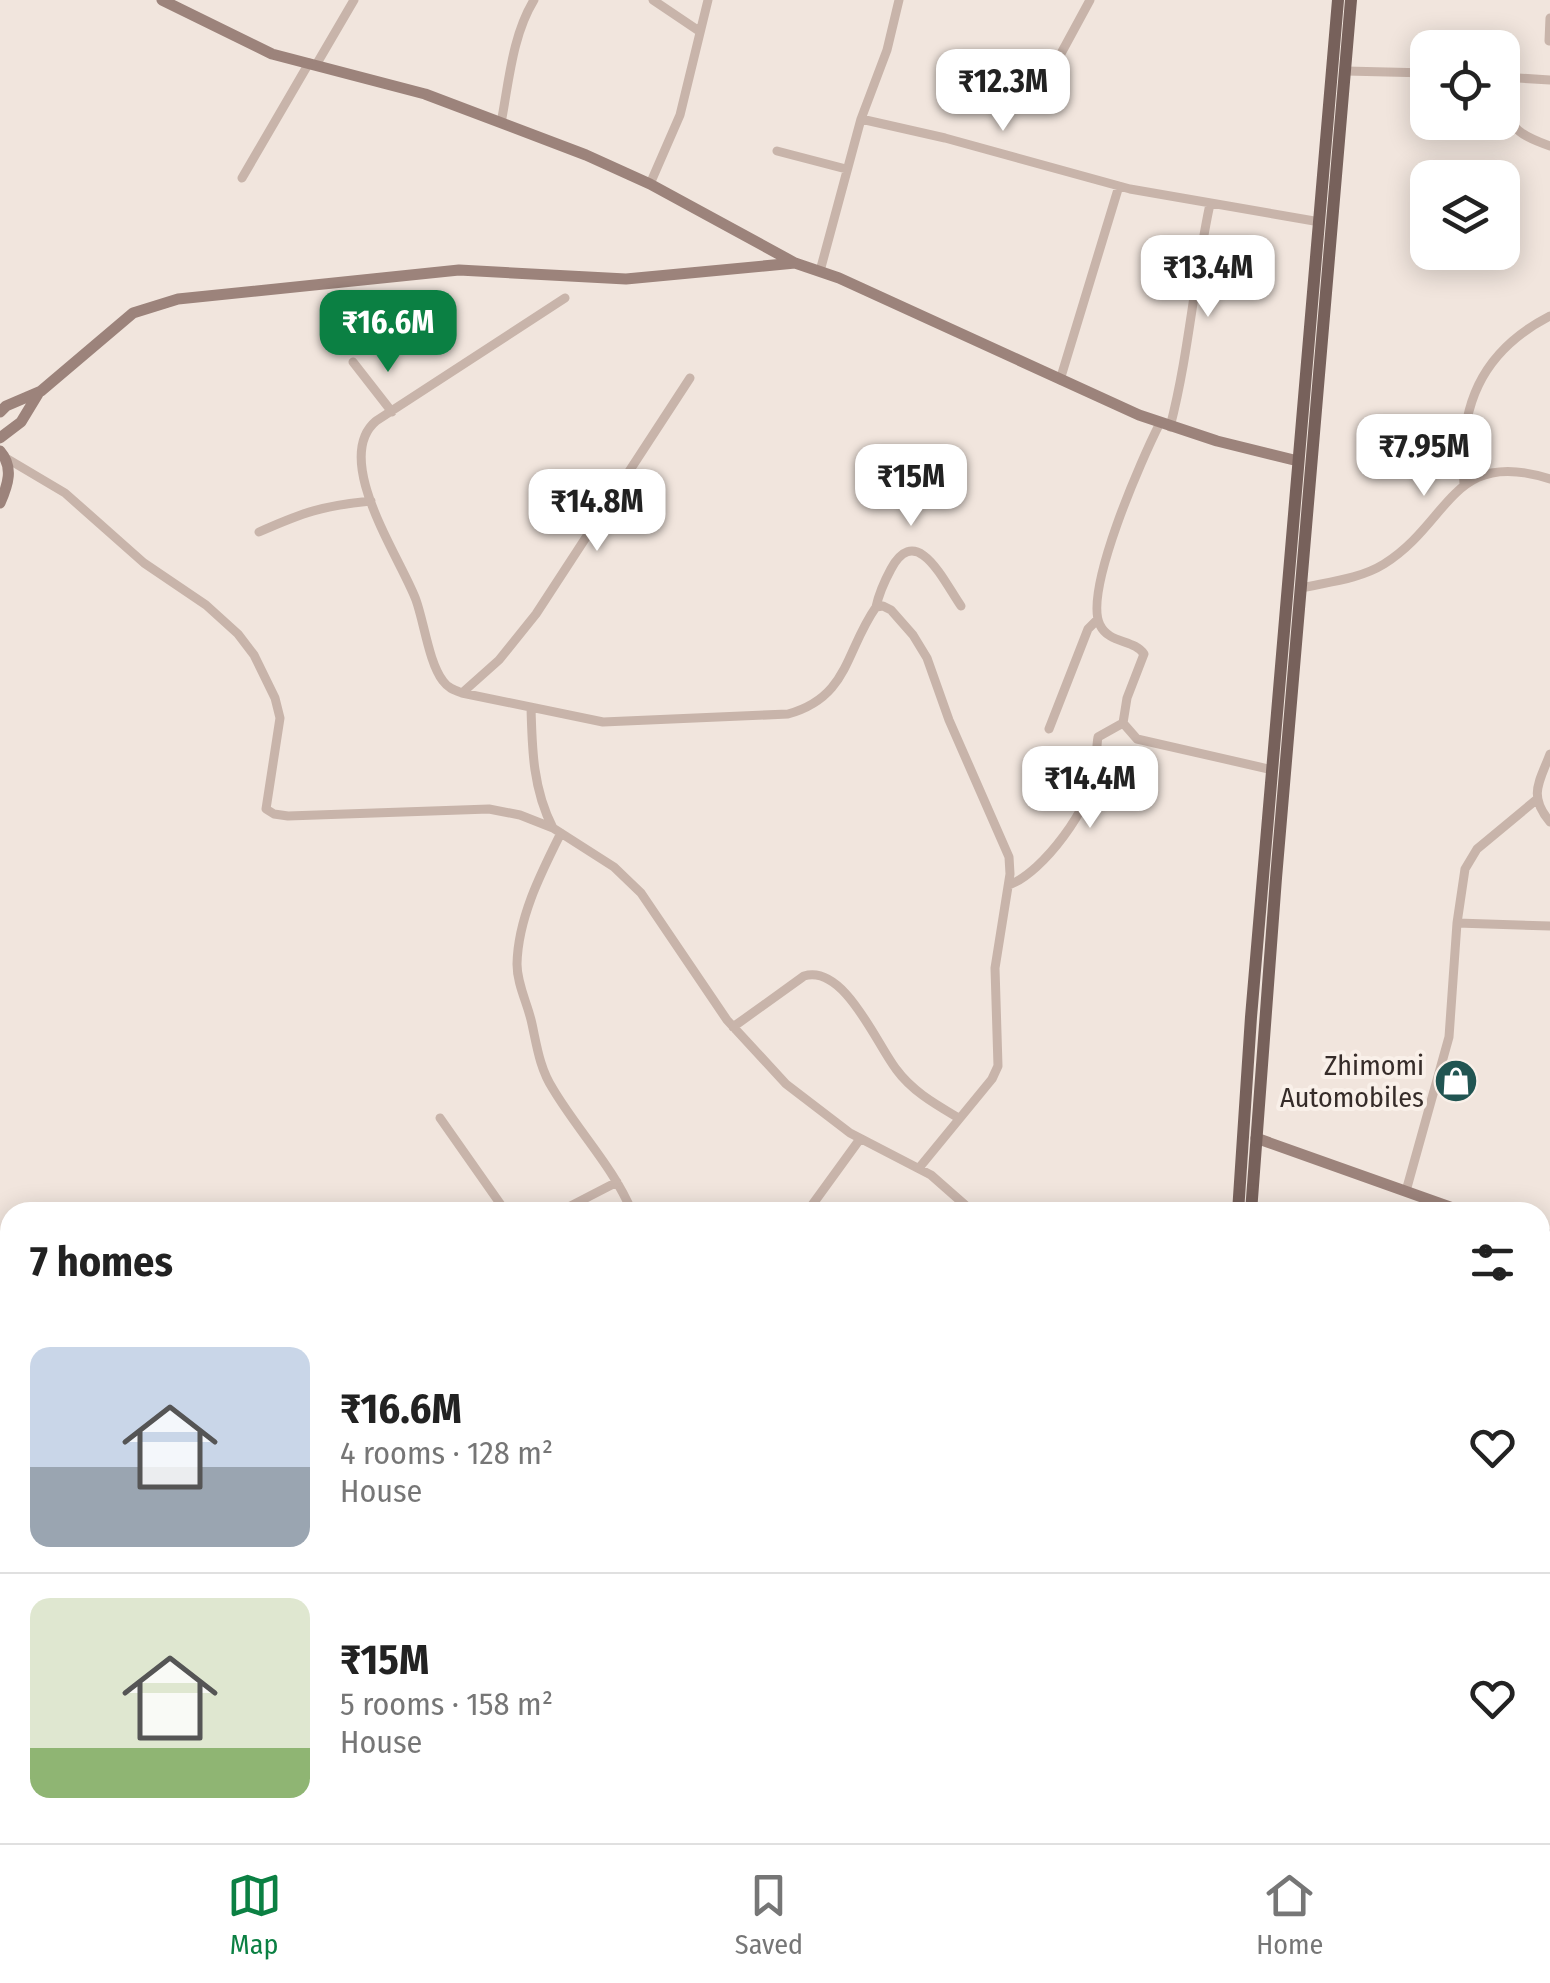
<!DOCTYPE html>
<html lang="en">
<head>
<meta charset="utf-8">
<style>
	:root { --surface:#fff; --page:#f6f6f6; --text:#222; --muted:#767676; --line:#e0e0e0; --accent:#0b8043 }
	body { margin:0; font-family:"Fira Sans Condensed",sans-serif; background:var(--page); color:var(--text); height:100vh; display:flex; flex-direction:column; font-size:38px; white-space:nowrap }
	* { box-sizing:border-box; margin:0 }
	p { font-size:32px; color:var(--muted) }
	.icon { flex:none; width:55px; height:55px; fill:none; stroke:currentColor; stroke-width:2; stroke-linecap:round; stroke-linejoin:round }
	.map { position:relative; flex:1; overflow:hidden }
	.side { position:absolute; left:0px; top:1202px; width:1550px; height:642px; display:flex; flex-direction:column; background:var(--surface); border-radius:30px 30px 0 0; box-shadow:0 5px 25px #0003 }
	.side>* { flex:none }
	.tools { position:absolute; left:1410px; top:30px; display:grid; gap:20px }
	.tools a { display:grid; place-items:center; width:110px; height:110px; border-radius:20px; background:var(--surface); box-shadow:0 5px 25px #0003; font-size:50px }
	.price { position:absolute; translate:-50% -85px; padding:0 22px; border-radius:20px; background:#fff; color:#222; font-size:32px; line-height:65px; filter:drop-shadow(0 2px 5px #0008) }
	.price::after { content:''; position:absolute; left:50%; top:60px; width:30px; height:22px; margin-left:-15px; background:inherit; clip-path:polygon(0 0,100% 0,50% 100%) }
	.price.active { background:var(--accent); color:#fff }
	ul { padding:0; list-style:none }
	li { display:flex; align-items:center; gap:30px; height:250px; padding:0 30px }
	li+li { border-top:2px solid var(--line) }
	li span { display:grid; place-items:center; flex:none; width:280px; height:200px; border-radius:20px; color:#555 }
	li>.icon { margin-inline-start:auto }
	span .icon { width:120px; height:120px; fill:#fffc; stroke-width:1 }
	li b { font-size:42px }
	h2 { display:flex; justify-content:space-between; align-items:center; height:120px; padding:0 30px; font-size:42px }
	.tab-bar { display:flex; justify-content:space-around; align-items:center; height:140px; border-top:2px solid var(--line); background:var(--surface); font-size:28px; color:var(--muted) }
	.tab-bar a { display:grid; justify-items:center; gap:5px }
	.tab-bar .active { color:var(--accent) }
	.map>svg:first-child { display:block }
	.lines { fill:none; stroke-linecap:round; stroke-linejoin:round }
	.runway { stroke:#948883; stroke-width:62 }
	.street { stroke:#c8b4aa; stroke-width:9 }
	.secondary { stroke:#9c837b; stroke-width:11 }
	.primary { stroke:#77615b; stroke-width:12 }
	.labels { text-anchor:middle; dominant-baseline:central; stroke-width:8; stroke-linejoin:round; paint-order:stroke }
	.poi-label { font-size:28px; fill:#362c29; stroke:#f9f0e9; text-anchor:end }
</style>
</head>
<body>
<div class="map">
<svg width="1550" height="1843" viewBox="0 0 1550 1843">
	<rect width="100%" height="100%" fill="#f1e5dd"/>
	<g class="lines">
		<path class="runway" d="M0 1340 10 1352
			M430 1835 437 1843"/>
		<path class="street" d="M653 0 699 31
			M1549 41 1550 18
			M316 65 354 0
			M1346 71 1428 73
			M1550 80 1502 77C1510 122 1504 130 1550 146
			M968 85 1030 92 1045 83 1090 0
			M861 119 887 50 899 0
			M501 123C509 82 512 36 534 0
			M777 151 846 169
			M242 178 309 63
			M650 184 680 115 708 0
			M820 271 861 119 945 138 1130 189 1320 222
			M565 298 376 421C331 459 401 559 416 600 424 622 429 663 443 681 448 688 454 690 462 693L603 722 788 714C849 697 845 651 876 607L883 606 891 610 913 635 927 658 949 720 1009 857 1010 874 995 968 998 1066 992 1079 919 1168
			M353 362 392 412
			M1060 380 1119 186
			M1398 421 1461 439
			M1160 423C1142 458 1083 592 1100 625 1109 644 1134 639 1144 654L1127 698 1123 723 1137 739 1273 770
			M1170 427C1189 354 1194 278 1210 204
			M6 458 65 493 144 563 206 605 238 634 254 655 275 698 280 718 266 809 274 814 288 816 489 809 520 815 553 828 614 867 641 893 727 1020 786 1084 850 1133 931 1175 973 1212
			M1464 484C1458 408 1480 352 1550 316
			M259 532C304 512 322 506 371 501
			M1301 588C1328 582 1360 579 1384 564 1451 522 1451 447 1550 479
			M876 607C879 593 884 582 891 569 917 521 944 582 961 606
			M462 693 499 660 536 614 690 378
			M531 707C532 749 533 790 553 828
			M1049 729 1088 629 1097 620
			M1550 754C1539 783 1528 795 1550 822
			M561 833C541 873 518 918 517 964 517 985 528 1004 532 1024 537 1047 540 1069 553 1089 578 1131 614 1168 632 1212
			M1009 885C1044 872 1091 806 1096 769 1097 758 1096 748 1098 737L1123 723
			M1457 923 1550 926
			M733 1027 804 976C844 964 876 1043 896 1069 912 1091 935 1104 957 1117
			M440 1118 506 1212
			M1406 1191 1449 1037 1457 923 1465 869 1477 849 1536 800
			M559 1212 617 1182
			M807 1212 860 1139
			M1540 1318 1550 1326
			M1540 1394 1543 1392
			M0 1764 10 1754
			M1469 1835 1488 1843
			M87 1843 94 1835"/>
		<path class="secondary" d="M162 0 272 54 425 94 586 155 650 184 795 263
			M0 412 6 406 41 391 133 313 178 299 459 270 626 279 795 263 839 278 1139 415 1217 441 1298 461
			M0 438 21 422 38 394
			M0 451C14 467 8 485 0 503
			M1256 1138 1464 1212
			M1540 1234 1550 1235
			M1540 1566H1550
			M0 1673 10 1687
			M148 1835 157 1843"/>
		<path class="primary" d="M1238 1212 1251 1017 1338 0
			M1251 1212 1276 878 1351 0
			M1208 1843V1835
			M1220 1843 1221 1835"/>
	</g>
	<defs>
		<g id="shop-disc" transform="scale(2.25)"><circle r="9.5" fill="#215552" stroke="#f9f0e9"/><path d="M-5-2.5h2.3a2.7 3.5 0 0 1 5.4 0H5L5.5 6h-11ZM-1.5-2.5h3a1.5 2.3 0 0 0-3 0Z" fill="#fff"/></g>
	</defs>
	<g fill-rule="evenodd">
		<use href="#shop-disc" x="1456" y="1081"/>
	</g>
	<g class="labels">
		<g class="poi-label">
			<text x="1424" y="1065">Zhimomi<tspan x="1424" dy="32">Automobiles</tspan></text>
		</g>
	</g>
</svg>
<div class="tools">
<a><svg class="icon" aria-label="locate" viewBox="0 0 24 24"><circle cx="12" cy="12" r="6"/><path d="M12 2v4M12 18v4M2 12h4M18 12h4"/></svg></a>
<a><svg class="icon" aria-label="layers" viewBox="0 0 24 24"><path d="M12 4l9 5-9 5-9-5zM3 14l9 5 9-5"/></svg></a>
</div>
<b class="price" style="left:1003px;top:134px">₹12.3M</b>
<b class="price" style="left:1208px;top:320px">₹13.4M</b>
<b class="price active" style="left:388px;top:375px">₹16.6M</b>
<b class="price" style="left:1424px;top:499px">₹7.95M</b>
<b class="price" style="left:911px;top:529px">₹15M</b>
<b class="price" style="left:597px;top:554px">₹14.8M</b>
<b class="price" style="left:1090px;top:831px">₹14.4M</b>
<section class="side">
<h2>7 homes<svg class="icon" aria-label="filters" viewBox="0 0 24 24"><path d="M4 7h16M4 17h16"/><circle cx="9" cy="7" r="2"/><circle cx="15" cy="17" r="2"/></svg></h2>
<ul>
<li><span style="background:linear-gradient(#c9d6e8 60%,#9aa5b1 0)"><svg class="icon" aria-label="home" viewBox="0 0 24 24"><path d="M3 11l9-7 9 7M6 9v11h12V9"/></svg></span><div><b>₹16.6M</b><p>4 rooms · 128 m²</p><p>House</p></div><svg class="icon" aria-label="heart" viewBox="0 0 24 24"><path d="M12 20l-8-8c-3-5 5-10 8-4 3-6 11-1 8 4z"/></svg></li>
<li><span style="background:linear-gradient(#dfe7d0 75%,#8fb573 0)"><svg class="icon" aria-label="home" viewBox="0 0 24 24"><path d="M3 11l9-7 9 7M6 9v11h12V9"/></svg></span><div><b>₹15M</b><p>5 rooms · 158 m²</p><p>House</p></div><svg class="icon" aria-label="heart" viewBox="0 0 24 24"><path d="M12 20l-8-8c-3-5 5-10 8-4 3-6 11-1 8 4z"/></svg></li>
</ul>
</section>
</div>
<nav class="tab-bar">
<a class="active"><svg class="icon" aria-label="map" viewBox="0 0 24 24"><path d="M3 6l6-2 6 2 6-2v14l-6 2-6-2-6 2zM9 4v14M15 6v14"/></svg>Map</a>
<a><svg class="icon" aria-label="saved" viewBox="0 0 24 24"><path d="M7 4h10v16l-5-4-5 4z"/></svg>Saved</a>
<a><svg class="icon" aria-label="home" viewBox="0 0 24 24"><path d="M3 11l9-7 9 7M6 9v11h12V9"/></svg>Home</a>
</nav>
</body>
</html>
